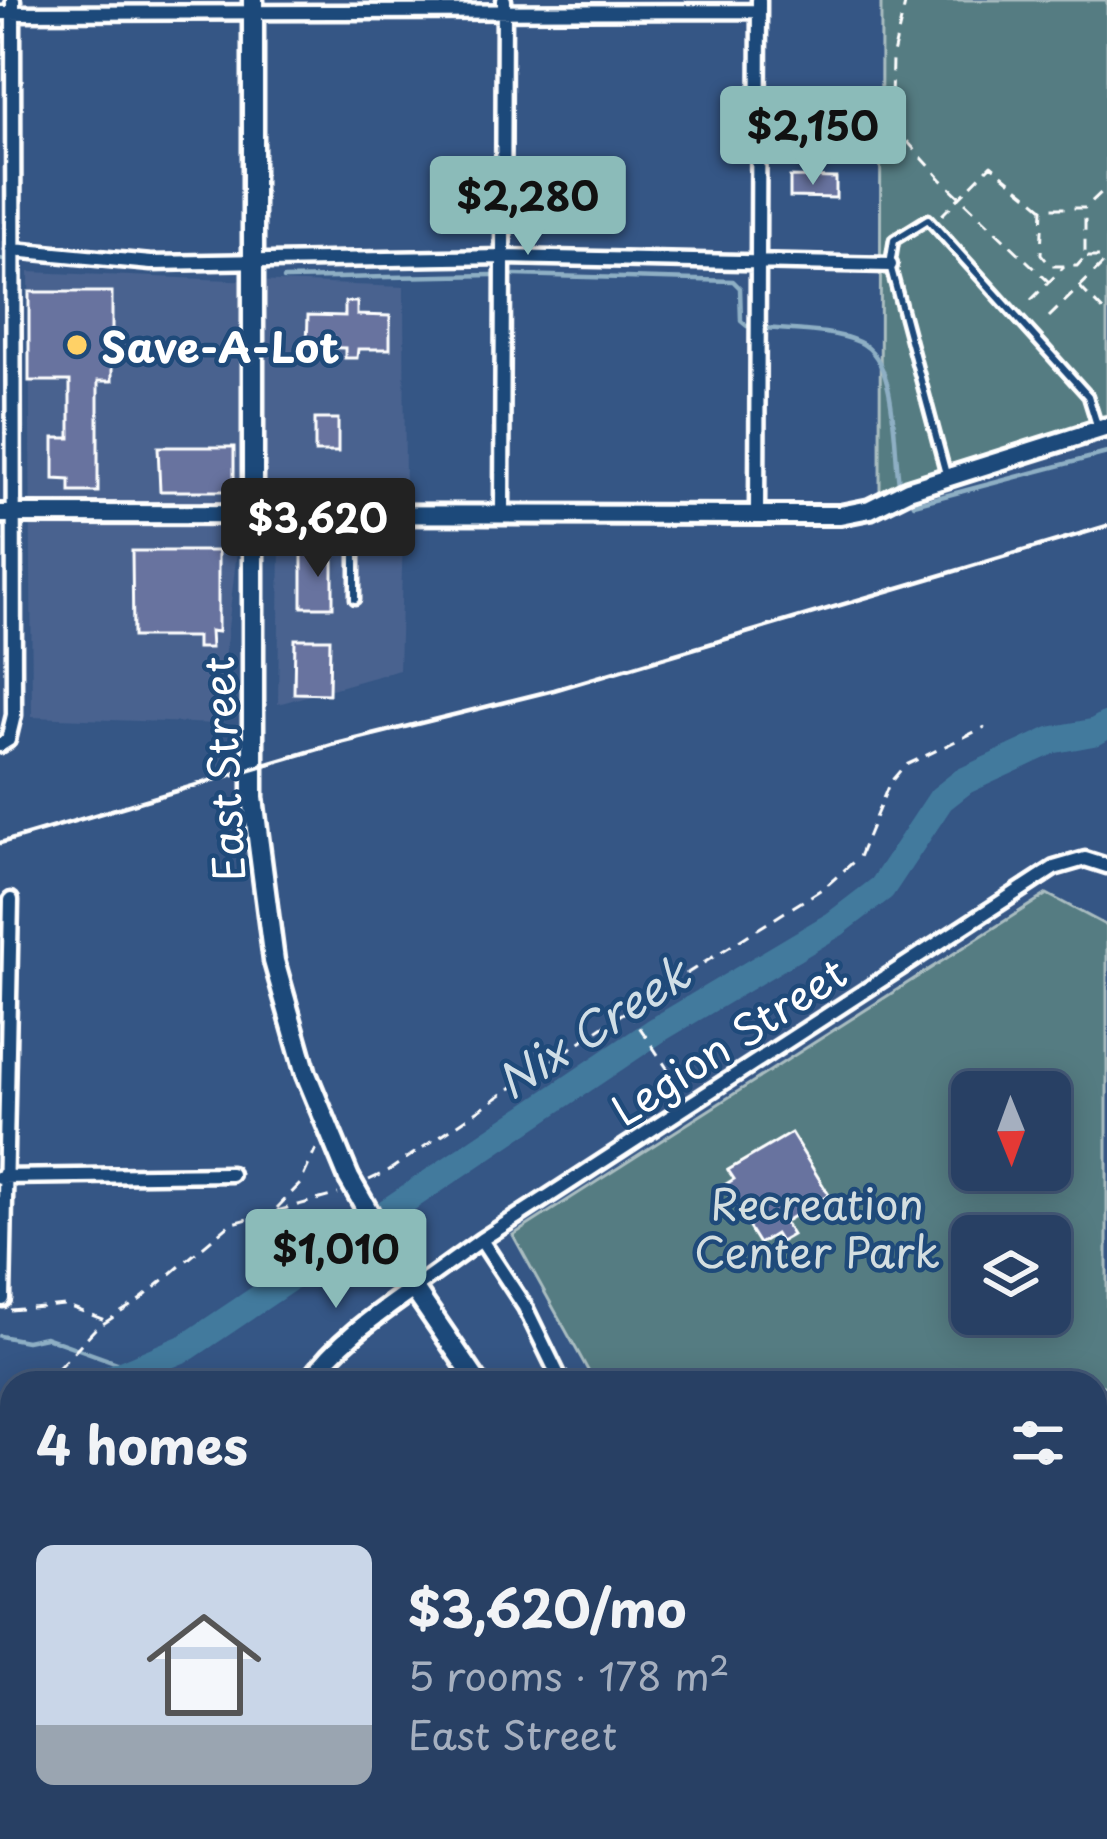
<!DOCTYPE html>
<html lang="en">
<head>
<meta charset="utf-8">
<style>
	:root { --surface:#284064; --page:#344b6d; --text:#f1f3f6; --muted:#a5afbf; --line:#445978; --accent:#8bbbb9 }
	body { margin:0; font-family:"Playpen Sans",sans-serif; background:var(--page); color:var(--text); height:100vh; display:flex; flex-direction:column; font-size:45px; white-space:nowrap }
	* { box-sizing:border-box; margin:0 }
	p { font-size:39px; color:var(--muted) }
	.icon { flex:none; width:66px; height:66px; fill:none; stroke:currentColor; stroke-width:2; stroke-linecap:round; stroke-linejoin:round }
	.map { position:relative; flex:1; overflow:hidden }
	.panel { position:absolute; left:0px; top:1371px; width:1107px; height:468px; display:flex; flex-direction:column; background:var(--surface); border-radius:36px 36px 0 0; box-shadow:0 6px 30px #0003,0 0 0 3px var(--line) }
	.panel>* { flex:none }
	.needle { width:78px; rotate:179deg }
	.controls { position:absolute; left:951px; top:1071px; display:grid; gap:24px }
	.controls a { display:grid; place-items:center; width:120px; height:120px; border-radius:18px; background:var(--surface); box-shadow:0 6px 30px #0003,0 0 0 3px var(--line); font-size:60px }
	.price { position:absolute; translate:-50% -102px; padding:0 27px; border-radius:12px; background:var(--accent); color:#111; font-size:39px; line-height:78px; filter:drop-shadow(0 3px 6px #0008) }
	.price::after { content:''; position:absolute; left:50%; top:72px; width:36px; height:27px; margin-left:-18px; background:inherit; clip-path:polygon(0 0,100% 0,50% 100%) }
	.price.current { background:#222; color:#fff }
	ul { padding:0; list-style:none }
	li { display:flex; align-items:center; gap:36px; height:300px; padding:0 36px }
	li+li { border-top:3px solid var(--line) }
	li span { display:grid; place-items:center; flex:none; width:336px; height:240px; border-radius:18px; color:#555 }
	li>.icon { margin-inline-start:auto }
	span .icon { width:144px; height:144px; fill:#fffc; stroke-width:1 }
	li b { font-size:51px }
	h2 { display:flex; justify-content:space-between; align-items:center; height:144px; padding:0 36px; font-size:51px }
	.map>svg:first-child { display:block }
	.built { fill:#48628f }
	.green { fill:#557b82; stroke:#aabdc0; stroke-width:3; fill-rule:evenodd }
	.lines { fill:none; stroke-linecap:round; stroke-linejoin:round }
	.stream { stroke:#8eafc4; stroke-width:4.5 }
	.river { stroke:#427a9d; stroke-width:27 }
	.building { fill:#67739f; stroke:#fff; stroke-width:3 }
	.lane-casing { stroke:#fff; stroke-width:15 }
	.street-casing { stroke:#fff; stroke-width:21 }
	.secondary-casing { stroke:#fff; stroke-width:26 }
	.primary-casing { stroke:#fff; stroke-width:27 }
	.path { stroke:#fff; stroke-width:3; stroke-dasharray:12 9; stroke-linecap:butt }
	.lane { stroke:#1f4a7a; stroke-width:6 }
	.street { stroke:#1f4a7a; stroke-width:12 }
	.secondary { stroke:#1f4a7a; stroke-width:16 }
	.primary { stroke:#1f4a7a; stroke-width:18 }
	.rail { stroke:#fff; stroke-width:4.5 }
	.primary-bridge-casing { stroke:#fff; stroke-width:27; stroke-linecap:butt }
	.primary-bridge { stroke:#1f4a7a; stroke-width:18 }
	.poi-dot { fill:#ffd166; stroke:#1f4a7a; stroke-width:4.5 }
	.labels { text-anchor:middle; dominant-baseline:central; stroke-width:9; stroke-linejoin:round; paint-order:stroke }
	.poi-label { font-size:42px; font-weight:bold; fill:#fff; stroke:#1f4a7a; text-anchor:start }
	.street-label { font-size:42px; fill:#fff; stroke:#1f4a7a }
	.park-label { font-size:42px; fill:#d4dee0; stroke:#1f4a7a }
	.water-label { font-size:45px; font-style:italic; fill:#d0dee6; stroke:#1f4a7a }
</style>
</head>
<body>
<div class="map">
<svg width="1107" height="1839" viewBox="0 0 1107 1839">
	<rect width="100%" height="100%" fill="#355685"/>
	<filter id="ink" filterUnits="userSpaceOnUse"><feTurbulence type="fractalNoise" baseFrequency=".00833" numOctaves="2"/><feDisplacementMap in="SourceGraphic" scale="24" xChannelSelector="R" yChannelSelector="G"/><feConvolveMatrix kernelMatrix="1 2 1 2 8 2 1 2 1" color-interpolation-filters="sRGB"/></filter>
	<g filter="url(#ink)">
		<path class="built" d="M29 272 404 287 405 498H243L217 724 32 717Z
			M403 536 399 670 278 704 280 540Z"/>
		<path class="green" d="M881 0H1107V419L880 493Z
			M1047 894 1107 926V1386L595 1383 513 1235ZM972 1092H1050V1170H972ZM972 1236H1050V1314H972Z"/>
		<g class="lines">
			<path class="stream" d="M0 259 4 260
				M515 275 733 281 740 288 741 321 747 326
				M284 279 494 275
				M765 328C794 331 832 330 859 342 898 359 893 445 899 483
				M914 504 1107 453
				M0 1336 26 1341 45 1337 134 1369"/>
			<path class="river" d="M101 1383 187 1347 657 1030 835 924 882 888 941 799 964 781 1052 740 1095 732 1107 725
				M0 1586 12 1545
				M0 1788 12 1813"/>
		</g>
		<path class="building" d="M790 177 836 178V198L790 197Z
			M29 292H112V381H98V492H70V480L54 479V438H70V381H29Z
			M345 302H357V315L390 316V349H358L357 358H345V348L307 347 308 315 345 316Z
			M315 419H338V452H315Z
			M158 447H234V491H160Z
			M132 551H218V632L210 631 211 648H197V637H133Z
			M302 553H333V607H302Z
			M295 639H330L329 694 294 693Z
			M791 1133 829 1195 784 1222 792 1235 780 1242 775 1234 759 1244 723 1186 734 1179 728 1170Z"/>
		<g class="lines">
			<g class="lane-casing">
				<path id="lane" d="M946 474 890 265 894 240 928 219 1088 396 1097 425
					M355 599V518
					M1095 1534 1107 1521"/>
			</g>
			<g class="street-casing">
				<path id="street" d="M0 13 759 11
					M13 250 151 263 504 257 890 265
					M502 515 504 0
					M757 517 759 0
					M0 745 8 740 14 715 13 0
					M0 1177 231 1174
					M481 1240 525 1307 562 1383
					M413 1289 481 1240 1054 868 1085 859 1107 866
					M3 1299 11 900"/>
			</g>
			<g class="secondary-casing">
				<path id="secondary" d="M0 514 840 515 870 509 908 490 1107 427
					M308 1383C337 1342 373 1317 413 1289
					M272 1839V1827"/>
			</g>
			<g class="primary-casing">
				<path id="primary" d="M253 0V798L274 961 306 1074 349 1178
					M403 1273 478 1383"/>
			</g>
			<path class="path" d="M906 0 892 59 891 100 899 132 941 179 1049 282
				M1043 208 1041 254 1051 266H1077L1085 257V210
				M942 215 991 165 1043 208H1085L1107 187
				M1087 257H1107
				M1080 287 1107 315
				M1031 300 1064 267
				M1049 317 1107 260
				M628 1010 683 1092
				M369 1180 388 1171 614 1019 825 887 859 857 889 784 904 766 985 727
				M277 1208 300 1184 316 1149
				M10 1310 65 1305 105 1320
				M44 1383 95 1329 141 1299 230 1224 338 1194
				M0 1435 12 1420"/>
			<use href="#lane" class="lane"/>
			<use href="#street" class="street"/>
			<use href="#secondary" class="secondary"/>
			<use href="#primary" class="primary"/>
			<path class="rail" d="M0 843 332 745 554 690 1107 526
				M1095 1627 1107 1614
				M917 1839 927 1827"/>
			<g class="primary-bridge-casing">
				<path id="primary-bridge" d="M349 1178 403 1273
					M818 1827 827 1839"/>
			</g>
			<use href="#primary-bridge" class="primary-bridge"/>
		</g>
	</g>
	<circle class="poi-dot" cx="77" cy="345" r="12"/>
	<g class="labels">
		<g class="poi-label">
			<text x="101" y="345">Save-A-Lot</text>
		</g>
		<g class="street-label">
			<text transform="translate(222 769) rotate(-93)">East Street</text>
			<text transform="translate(728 1040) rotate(-33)">Legion Street</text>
		</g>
		<g class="park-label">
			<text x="817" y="1202">Recreation<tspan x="817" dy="48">Center Park</tspan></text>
		</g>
		<g class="water-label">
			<text transform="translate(592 1026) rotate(-33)">Nix Creek</text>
		</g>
	</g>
</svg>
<div class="controls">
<a><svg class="needle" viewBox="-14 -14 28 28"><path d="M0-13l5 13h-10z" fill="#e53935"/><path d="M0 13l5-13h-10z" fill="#a5afbf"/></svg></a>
<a><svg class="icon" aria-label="layers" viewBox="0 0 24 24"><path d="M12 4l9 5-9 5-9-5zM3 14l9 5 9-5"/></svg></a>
</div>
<b class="price" style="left:813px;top:188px">$2,150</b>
<b class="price" style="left:528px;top:258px">$2,280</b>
<b class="price current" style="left:318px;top:580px">$3,620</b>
<b class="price" style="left:336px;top:1311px">$1,010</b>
<section class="panel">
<h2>4 homes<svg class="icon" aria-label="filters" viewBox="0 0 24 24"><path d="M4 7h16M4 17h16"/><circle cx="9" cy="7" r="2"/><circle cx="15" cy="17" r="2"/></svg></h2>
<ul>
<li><span style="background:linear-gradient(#c9d6e8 75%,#9aa5b1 0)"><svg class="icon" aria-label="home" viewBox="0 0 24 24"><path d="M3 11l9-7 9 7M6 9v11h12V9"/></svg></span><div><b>$3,620/mo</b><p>5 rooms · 178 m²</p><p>East Street</p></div></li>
</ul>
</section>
</div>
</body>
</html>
